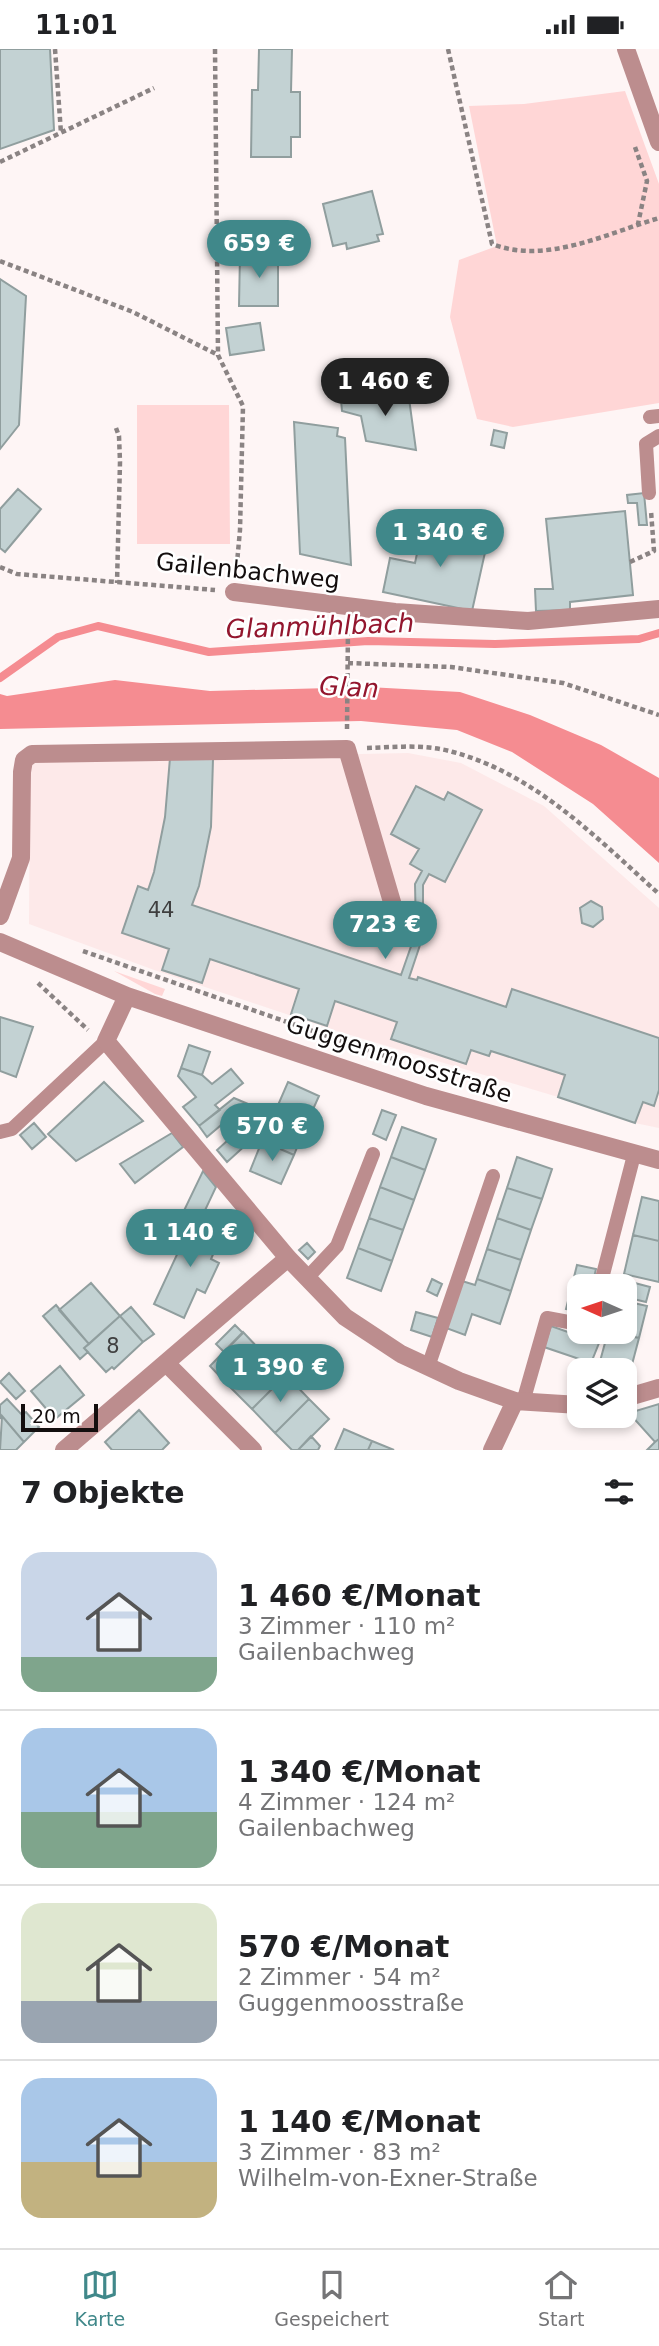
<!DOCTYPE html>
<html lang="de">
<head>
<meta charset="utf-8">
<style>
	:root { --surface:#fff; --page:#f2f2f2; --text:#202124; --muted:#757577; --line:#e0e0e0; --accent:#40888a }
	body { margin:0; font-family:"DejaVu Sans",sans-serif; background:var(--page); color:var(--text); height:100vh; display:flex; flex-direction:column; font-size:26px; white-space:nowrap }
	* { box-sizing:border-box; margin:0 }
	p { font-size:23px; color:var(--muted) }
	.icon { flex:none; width:38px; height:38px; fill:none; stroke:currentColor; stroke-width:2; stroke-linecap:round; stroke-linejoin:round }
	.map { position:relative; height:1401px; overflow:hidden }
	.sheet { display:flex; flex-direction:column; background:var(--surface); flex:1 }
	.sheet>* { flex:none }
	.needle { width:46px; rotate:273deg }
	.tools { position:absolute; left:567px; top:1225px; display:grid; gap:14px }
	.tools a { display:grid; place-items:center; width:70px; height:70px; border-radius:14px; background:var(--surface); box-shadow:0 4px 10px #0003; font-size:35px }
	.scale { position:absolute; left:21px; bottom:18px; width:77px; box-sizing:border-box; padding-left:7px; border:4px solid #130e0e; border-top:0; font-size:19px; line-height:24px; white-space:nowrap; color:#130e0e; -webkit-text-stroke:5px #fff; paint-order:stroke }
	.price { position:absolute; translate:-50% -60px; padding:0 16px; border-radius:24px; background:var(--accent); color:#fff; font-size:23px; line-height:46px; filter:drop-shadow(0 2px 4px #0008) }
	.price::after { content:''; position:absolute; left:50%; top:42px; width:21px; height:16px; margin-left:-10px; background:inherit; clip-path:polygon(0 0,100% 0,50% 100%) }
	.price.on { background:#222; color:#fff }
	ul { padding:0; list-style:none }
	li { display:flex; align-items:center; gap:21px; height:175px; padding:0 21px }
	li+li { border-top:2px solid var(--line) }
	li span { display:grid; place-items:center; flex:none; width:196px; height:140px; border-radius:21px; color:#555 }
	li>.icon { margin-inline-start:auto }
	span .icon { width:84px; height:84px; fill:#fffc; stroke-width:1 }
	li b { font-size:30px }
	h2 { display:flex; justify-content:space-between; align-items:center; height:84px; padding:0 21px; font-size:30px }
	.status { display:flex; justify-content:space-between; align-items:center; height:49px; padding:0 35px; background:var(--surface); direction:ltr }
	.status svg { height:19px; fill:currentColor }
	.dock { display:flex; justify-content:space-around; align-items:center; height:98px; border-top:2px solid var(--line); background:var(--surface); font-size:19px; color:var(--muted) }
	.dock a { display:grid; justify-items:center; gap:4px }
	.dock .on { color:var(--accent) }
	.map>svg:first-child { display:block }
	.built { fill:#fde9e9 }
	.green { fill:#ffd6d6 }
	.water { fill:#f58c91 }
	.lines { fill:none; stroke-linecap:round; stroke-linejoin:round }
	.stream { stroke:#f58c91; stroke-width:8 }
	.building { fill:#c3d2d3; stroke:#909e9e; stroke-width:2 }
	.path { stroke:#8a8383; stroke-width:4.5; stroke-dasharray:5 3.5; stroke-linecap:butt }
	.lane { stroke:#bc8d8e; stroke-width:14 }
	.street { stroke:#bc8d8e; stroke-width:18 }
	.labels { text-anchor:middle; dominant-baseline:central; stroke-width:5; stroke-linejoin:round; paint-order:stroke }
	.number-label { font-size:21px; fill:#3f3f3f }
	.street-label { font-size:24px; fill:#130e0e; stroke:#fff }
	.water-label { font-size:26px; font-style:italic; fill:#93162e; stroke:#fff }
</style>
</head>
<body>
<div class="status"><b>11:01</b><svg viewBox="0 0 49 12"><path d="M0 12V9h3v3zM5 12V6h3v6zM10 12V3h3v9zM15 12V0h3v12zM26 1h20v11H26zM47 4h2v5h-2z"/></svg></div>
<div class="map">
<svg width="659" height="1401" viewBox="0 0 659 1401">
	<rect width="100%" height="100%" fill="#fef5f5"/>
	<path class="built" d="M408 704 461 714 544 757 659 859V1079L635 1074 558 1048 337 982 157 922 29 875 30 712Z"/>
	<path class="green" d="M625 42 659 135V354L513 378 477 370 450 268 459 211 497 197 469 57 524 55Z
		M137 356H229L230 495H137Z
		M114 922 165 940 162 947 155 945Z"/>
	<path class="water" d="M115 631 210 642 368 638 460 643 530 666 601 696 659 729V814L593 755 512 703 457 681 361 672 0 680V645L7 647Z"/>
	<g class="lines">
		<path class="stream" d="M0 629 58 588 98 577 209 603 368 592 495 595 639 590 659 584"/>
	</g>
	<path class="building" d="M0 0H50L54 81 0 100Z
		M259 0H292L291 43H300V88H291V108H251L252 41H258Z
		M372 142 383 185 377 186 379 192 347 200 346 194 333 197 323 155Z
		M240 205 278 206V257H239Z
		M0 230 26 247 19 376 0 400Z
		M260 274 264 301 230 306 226 279Z
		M408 342 416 401 366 392 361 367 342 362 341 351Z
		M294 373 338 379 337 387 345 389 351 516 300 505Z
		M494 381 507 384 504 399 491 396Z
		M18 440 41 460 5 503 0 499V460Z
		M644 444 647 476H639L637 454H628L627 446Z
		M625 462 633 546 570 553V561L536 562 535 540H553L546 470Z
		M423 476 488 490 472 562 383 543 390 509 415 514Z
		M170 709 213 710 211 778 199 837 192 856 401 926 416 883 415 835 422 822 410 815 419 800 391 785 416 737 444 751 448 743 482 761 445 833 429 825 423 836V887L409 929 417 931 418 928 506 958 512 940 659 989V1041L654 1057 643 1053 635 1074 558 1048 565 1026 491 1002 489 1007 471 1001 466 1015 391 990 397 973 335 952 327 977 291 965 299 940 210 910 202 934 162 921 169 900 122 884 138 837 148 841 154 823 165 768Z
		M591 852 602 858 603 870 593 878 582 874 580 859Z
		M0 968 33 978 16 1028 0 1022Z
		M189 996 210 1003 202 1026 181 1019Z
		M181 1019 202 1026 212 1035 231 1020 243 1034 215 1056 220 1061 199 1077 183 1058 196 1048 178 1027Z
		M104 1033 143 1072 76 1112 48 1085Z
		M288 1033 319 1047 306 1076 275 1063Z
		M234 1049 267 1063 261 1078 233 1066 207 1088 199 1077Z
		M382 1061 396 1066 386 1091 373 1085Z
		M275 1063 306 1076 294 1106 262 1092Z
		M34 1074 46 1088 32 1100 20 1086Z
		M402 1078 436 1090 425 1121 391 1108Z
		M238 1082 248 1094 227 1113 217 1101Z
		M172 1084 183 1098 135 1134 120 1115Z
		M262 1092 294 1106 281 1135 250 1122Z
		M391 1108 425 1121 414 1151 380 1138Z
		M517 1108 552 1120 542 1150 507 1139Z
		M203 1122 216 1138 200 1172 194 1169 187 1184 178 1174Z
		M380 1138 414 1151 403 1181 369 1169Z
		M507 1139 542 1150 531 1181 497 1169Z
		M642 1148 659 1152V1192L633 1186Z
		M194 1169 223 1183 211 1210 219 1214 205 1244 197 1240 184 1269 154 1255Z
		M369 1169 403 1181 392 1212 358 1199Z
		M497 1169 531 1181 521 1211 487 1200Z
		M633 1186 659 1192V1233L624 1225Z
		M307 1194 315 1203 308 1210 299 1201Z
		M358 1199 392 1212 381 1242 347 1229Z
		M487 1200 521 1211 511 1242 477 1230Z
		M577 1216 596 1220 592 1237H579V1263L566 1260Z
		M608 1227 650 1238 646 1253 625 1248V1237H605Z
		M432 1230 442 1235 437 1247 427 1242Z
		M477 1230 511 1242 500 1275 472 1265 465 1286 446 1279 462 1232 475 1236Z
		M91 1234 120 1267 89 1295 59 1261Z
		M625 1252 647 1257 639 1289 616 1283H625Z
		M56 1256 89 1295 84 1299 88 1303 80 1310 43 1267Z
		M131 1258 154 1285 143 1293 120 1267Z
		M416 1263 438 1269 432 1288 411 1281Z
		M120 1267 143 1293 114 1320 112 1318 106 1323 84 1299Z
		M235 1276 243 1284 224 1303 216 1295Z
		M551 1277 599 1294 591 1314 544 1298Z
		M243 1283 262 1303 228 1336 210 1317Z
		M608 1283 639 1289 630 1323 599 1316Z
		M262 1303 286 1326 252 1360 228 1336Z
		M60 1317 84 1346 55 1370 31 1342Z
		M9 1324 25 1342 16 1350 0 1333Z
		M286 1326 309 1350 275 1384 252 1360Z
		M7 1350 22 1366 26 1363 39 1378 24 1393 2 1367 0 1369V1356Z
		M309 1350 329 1370 298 1401H292L275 1384Z
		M659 1355V1390L655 1393 629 1364Z
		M139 1361 169 1394 162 1401H112L105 1393Z
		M2 1367 24 1393 16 1401H0Z
		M344 1380 372 1392 368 1401H335Z
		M311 1387 320 1397 318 1401H298Z
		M659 1390V1401H647L655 1393Z
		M372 1392 394 1401H368Z"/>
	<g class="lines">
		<path class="path" d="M55 0 61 84
			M215 0 218 306 243 357 240 481 236 525
			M448 0 492 195C546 216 608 184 659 169
			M635 98 647 132 638 175
			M0 113 154 39
			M0 212 133 263 218 306
			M116 379 119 387 120 413 117 534
			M630 513 654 502 651 462
			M0 518 17 525 215 541
			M348 614 451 618 563 634 659 666
			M347 680 348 577
			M367 699C395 698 426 695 453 703 535 725 598 790 659 845
			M83 902 402 1013
			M38 934 88 981"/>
		<path class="lane" d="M650 368 659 367
			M649 444 646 395 659 387
			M0 1083 12 1080 106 992
			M307 1229 337 1197 373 1105
			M600 1237 634 1106
			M428 1318 493 1127
			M523 1353 547 1269 579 1275"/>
		<path class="street" d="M626 0 659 93
			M234 543 395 563 528 572 659 560
			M0 867 21 809 22 723 24 711 32 705 347 700 402 887
			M0 893 127 947 426 1047 659 1111
			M127 947 106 992 288 1209 345 1268 401 1305 459 1332 515 1352 579 1356
			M167 1315 253 1401
			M625 1349 659 1339
			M64 1401 288 1209
			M492 1401 515 1352"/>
	</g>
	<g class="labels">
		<g class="number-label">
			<text x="161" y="861">44</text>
			<text x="113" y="1297">8</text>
		</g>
		<g class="street-label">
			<text transform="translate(248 522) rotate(6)">Gailenbachweg</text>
			<text transform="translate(399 1010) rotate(18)">Guggenmoosstraße</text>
		</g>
		<g class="water-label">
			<text transform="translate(320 577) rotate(-2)">Glanmühlbach</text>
			<text transform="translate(349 638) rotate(3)">Glan</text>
		</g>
	</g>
</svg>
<div class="tools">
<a><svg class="needle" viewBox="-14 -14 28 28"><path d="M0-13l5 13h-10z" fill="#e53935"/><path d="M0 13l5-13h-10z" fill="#757577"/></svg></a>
<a><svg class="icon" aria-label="layers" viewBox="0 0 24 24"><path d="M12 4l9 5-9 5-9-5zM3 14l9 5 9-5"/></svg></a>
</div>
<div class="scale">20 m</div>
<b class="price" style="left:259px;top:231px">659 €</b>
<b class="price on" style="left:385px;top:369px">1 460 €</b>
<b class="price" style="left:440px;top:520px">1 340 €</b>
<b class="price" style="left:385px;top:912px">723 €</b>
<b class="price" style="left:272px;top:1114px">570 €</b>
<b class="price" style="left:190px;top:1220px">1 140 €</b>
<b class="price" style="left:280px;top:1355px">1 390 €</b>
</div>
<section class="sheet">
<h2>7 Objekte<svg class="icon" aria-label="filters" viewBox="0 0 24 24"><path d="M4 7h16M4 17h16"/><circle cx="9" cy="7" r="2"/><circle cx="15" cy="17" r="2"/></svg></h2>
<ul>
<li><span style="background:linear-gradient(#c9d6e8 75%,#7fa58c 0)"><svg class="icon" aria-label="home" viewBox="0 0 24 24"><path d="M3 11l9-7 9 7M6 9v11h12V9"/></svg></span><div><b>1 460 €/Monat</b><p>3 Zimmer · 110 m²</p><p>Gailenbachweg</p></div></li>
<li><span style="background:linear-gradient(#a9c7e8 60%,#7fa58c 0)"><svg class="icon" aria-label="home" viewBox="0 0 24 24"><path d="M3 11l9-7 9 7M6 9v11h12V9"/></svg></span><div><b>1 340 €/Monat</b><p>4 Zimmer · 124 m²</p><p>Gailenbachweg</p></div></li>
<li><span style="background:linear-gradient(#dfe7d0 70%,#9aa5b1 0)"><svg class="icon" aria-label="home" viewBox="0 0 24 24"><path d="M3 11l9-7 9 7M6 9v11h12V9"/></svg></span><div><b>570 €/Monat</b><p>2 Zimmer · 54 m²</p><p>Guggenmoosstraße</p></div></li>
<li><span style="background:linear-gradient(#a9c7e8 60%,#c2b280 0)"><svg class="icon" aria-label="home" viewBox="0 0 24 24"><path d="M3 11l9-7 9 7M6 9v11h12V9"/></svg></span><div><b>1 140 €/Monat</b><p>3 Zimmer · 83 m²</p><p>Wilhelm-von-Exner-Straße</p></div></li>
</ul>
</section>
<nav class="dock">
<a class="on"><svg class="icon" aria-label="map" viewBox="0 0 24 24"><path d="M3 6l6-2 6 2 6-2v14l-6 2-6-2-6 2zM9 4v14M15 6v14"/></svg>Karte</a>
<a><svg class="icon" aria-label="saved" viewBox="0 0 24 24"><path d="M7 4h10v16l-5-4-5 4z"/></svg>Gespeichert</a>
<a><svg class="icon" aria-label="home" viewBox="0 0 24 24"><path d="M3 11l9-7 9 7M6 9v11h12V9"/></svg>Start</a>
</nav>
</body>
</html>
